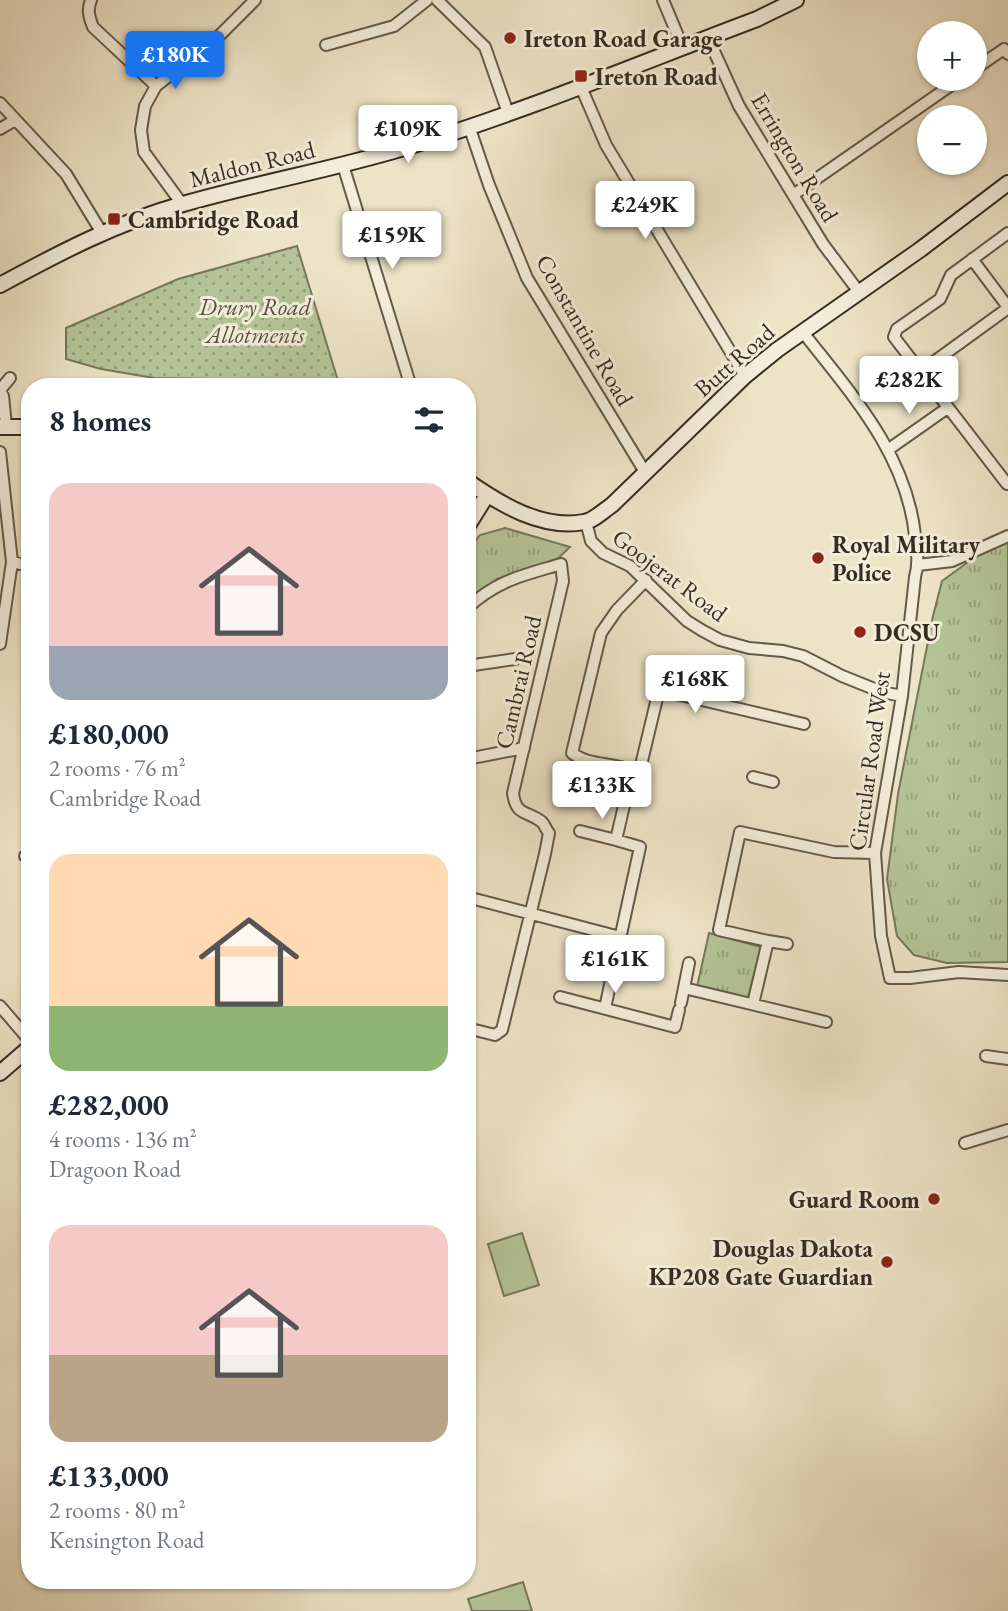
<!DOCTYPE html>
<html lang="en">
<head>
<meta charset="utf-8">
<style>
	:root { --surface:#fff; --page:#f6f6f7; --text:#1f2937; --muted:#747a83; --accent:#1a73e8 }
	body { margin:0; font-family:"EB Garamond",serif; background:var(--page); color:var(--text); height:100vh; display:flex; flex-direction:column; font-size:26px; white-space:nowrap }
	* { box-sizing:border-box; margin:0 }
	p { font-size:23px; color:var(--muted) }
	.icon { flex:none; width:38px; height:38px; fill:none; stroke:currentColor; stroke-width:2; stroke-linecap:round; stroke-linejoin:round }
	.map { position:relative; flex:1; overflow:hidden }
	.sheet { position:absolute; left:21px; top:378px; width:455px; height:1211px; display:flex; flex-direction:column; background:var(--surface); border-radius:28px; box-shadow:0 2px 5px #0004 }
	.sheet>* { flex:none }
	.buttons { position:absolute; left:917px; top:21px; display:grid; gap:14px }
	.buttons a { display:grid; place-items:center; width:70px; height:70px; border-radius:50%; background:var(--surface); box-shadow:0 2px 5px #0004; font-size:35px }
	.price { position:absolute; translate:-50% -60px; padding:0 16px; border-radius:7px; background:#fff; color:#222; font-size:23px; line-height:46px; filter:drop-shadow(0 2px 4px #0008) }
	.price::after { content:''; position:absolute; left:50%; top:42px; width:21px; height:16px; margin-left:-10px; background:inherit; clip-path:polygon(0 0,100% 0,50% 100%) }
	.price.on { background:var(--accent); color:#fff }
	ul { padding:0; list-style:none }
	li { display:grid; align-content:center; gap:14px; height:371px; padding:0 28px }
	li span { display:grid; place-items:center; height:217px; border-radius:21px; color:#555 }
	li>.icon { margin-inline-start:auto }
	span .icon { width:126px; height:126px; fill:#fffc; stroke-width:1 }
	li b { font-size:30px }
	h2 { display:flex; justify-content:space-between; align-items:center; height:84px; padding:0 28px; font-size:30px }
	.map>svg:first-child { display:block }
	.grass { fill:url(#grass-tufts); stroke:#75785d; stroke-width:2 }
	.garden { fill:url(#garden-dots); stroke:#75785d; stroke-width:2 }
	.pitch { fill:#b4c498; stroke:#75785d; stroke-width:2 }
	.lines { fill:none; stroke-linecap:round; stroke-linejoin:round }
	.street-casing { stroke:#645a4b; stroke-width:14 }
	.secondary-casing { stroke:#362d22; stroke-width:18 }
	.street { stroke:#f3edda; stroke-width:10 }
	.secondary { stroke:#f3edda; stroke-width:14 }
	.poi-dot { fill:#8f2418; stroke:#f3edda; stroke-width:2.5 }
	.labels { text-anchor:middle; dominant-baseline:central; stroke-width:6; stroke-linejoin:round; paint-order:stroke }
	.poi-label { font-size:24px; font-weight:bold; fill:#362d22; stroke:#f3edda; text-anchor:start }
	.street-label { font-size:24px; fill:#362d22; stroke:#f3edda }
	.park-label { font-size:24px; font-style:italic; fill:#565340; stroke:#f3edda }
</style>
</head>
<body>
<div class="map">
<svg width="1008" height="1611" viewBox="0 0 1008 1611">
	<defs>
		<pattern id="grass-tufts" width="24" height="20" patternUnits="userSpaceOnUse" patternTransform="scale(1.75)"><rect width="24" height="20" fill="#b4c498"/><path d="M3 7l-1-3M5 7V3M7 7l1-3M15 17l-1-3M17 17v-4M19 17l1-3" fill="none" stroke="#93a07c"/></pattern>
		<pattern id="garden-dots" width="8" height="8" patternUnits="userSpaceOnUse" patternTransform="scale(1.75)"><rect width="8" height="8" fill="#b4c498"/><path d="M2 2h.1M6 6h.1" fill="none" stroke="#93a07c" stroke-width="1.8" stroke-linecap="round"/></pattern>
	</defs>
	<rect width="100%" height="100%" fill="#ede3c6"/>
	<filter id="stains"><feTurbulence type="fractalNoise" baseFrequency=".00286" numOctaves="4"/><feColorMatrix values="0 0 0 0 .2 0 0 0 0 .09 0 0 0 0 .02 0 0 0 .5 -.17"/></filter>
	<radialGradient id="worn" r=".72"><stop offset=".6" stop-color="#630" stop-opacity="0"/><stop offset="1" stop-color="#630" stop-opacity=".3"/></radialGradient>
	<path class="grass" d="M505 528 570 547 553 563 497 579 467 602V552L480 535Z
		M1008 537V962L947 963 914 955 897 936 887 879 898 794 933 616 942 581 997 541Z
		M709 933 761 947 748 998 697 987Z"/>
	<path class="garden" d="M297 246 338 381 154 378 101 369 66 359V328L178 279Z"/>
	<path class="pitch" d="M522 1233 539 1285 504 1296 488 1244Z
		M523 1582 532 1611H472L468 1599Z"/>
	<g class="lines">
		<g class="street-casing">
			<path id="street" d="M91 0C87 10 89 17 93 27L156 86
				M437 0 485 47 508 113
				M663 0 683 48
				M708 38 739 106 823 244 859 292
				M326 45 394 26 427 0
				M975 69 1004 49 1008 54
				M581 87 606 145 745 376
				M0 103 66 174 102 233
				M469 126 489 185 527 278 645 472
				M0 129 15 120
				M343 165 411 387
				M793 195 960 79
				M182 204 144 152 141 130 145 106 156 86 220 35 255 0
				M972 259 1008 307
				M802 331C851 394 906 453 915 535 917 550 919 563 915 577L902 696 875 853 881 936 890 978H910L959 972 1008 975
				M920 372 1008 308
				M0 390 10 378
				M0 391 3 396 6 426
				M889 449 946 409
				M0 452 12 562 0 644
				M1007 484 894 337 897 329 940 299 951 275 1008 233
				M586 522 591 541 603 553 630 566 687 621 703 631 720 640 749 648 783 651 803 656 842 676 882 692 902 696
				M12 562 30 566
				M918 565 952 561 1008 536
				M467 608C498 580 521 576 561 564L563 581 513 793C516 817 527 810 542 822 545 825 546 830 549 833L545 854 502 1030 495 1035 467 1028
				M467 666 515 659
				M467 759 524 748
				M632 771 641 765 659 690 804 724
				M753 777 773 782
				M580 831 616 840
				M25 856 30 861
				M467 897 620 937
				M768 941 787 944
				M684 988 826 1022
				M560 997 675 1027 679 1010
				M681 1003 689 963
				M753 1004 768 941 719 930 740 832 834 852 875 853
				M0 1006 30 1041
				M605 1008 640 847 616 840 632 771C613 762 588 766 572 753L601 633 617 610 646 580
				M986 1056 1008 1059
				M965 1143 1008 1130"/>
		</g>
		<g class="secondary-casing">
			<path id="secondary" d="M0 285C59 253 118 222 183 204 256 183 331 170 404 148 524 112 640 63 757 19L796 0
				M0 427H30
				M467 481C500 504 542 530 584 522 593 521 603 511 612 505L745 376 777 350 921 249 1008 183
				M467 527 487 495
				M0 1073 30 1047"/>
		</g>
		<use href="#street" class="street"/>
		<use href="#secondary" class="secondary"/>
	</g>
	<g class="poi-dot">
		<circle cx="510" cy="38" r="7"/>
		<rect x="574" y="69" width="14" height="14" rx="3.5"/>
		<rect x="107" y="212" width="14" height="14" rx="3.5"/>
		<circle cx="818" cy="558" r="7"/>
		<circle cx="860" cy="632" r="7"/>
		<circle cx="934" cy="1199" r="7"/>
		<circle cx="887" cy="1262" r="7"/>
	</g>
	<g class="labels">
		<g class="poi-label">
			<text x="524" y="38">Ireton Road Garage</text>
			<text x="595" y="76">Ireton Road</text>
			<text x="128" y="219">Cambridge Road</text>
			<text x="832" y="544">Royal Military<tspan x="832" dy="28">Police</tspan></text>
			<text x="874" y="632">DCSU</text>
			<text x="920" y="1199" text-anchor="end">Guard Room</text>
			<text x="873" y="1248" text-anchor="end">Douglas Dakota<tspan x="873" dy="28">KP208 Gate Guardian</tspan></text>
		</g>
		<g class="street-label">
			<text transform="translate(795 157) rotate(59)">Errington Road</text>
			<text transform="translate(252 164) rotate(-14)">Maldon Road</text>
			<text transform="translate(585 330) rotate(60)">Constantine Road</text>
			<text transform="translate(734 360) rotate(-41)">Butt Road</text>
			<text transform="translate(670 575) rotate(37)">Goojerat Road</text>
			<text transform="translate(518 682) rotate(-77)">Cambrai Road</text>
			<text transform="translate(869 761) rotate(-82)">Circular Road West</text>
		</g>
		<g class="park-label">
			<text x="255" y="306">Drury Road<tspan x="255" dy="28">Allotments</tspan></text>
		</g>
	</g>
	<rect width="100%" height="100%" filter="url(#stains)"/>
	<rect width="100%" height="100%" fill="url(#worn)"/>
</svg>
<div class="buttons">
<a>+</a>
<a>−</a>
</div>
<b class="price on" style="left:175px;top:91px">£180K</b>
<b class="price" style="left:408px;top:165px">£109K</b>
<b class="price" style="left:645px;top:241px">£249K</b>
<b class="price" style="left:392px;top:271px">£159K</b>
<b class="price" style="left:909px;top:416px">£282K</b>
<b class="price" style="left:695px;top:715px">£168K</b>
<b class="price" style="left:602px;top:821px">£133K</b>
<b class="price" style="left:615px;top:995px">£161K</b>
<section class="sheet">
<h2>8 homes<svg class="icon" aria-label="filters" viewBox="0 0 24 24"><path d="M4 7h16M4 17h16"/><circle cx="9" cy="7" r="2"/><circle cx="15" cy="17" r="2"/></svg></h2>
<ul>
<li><span style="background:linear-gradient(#f6c9c9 75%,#9aa5b1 0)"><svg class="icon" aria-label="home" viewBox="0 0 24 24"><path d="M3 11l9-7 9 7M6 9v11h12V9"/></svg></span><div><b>£180,000</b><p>2 rooms · 76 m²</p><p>Cambridge Road</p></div></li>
<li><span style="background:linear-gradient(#ffd9b3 70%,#8fb573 0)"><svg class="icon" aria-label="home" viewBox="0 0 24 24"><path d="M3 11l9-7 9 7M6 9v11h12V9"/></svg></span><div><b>£282,000</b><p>4 rooms · 136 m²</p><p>Dragoon Road</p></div></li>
<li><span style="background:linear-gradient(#f6c9c9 60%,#b9a48a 0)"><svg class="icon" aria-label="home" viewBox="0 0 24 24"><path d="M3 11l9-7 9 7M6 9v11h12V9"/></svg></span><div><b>£133,000</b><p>2 rooms · 80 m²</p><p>Kensington Road</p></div></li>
</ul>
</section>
</div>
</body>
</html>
